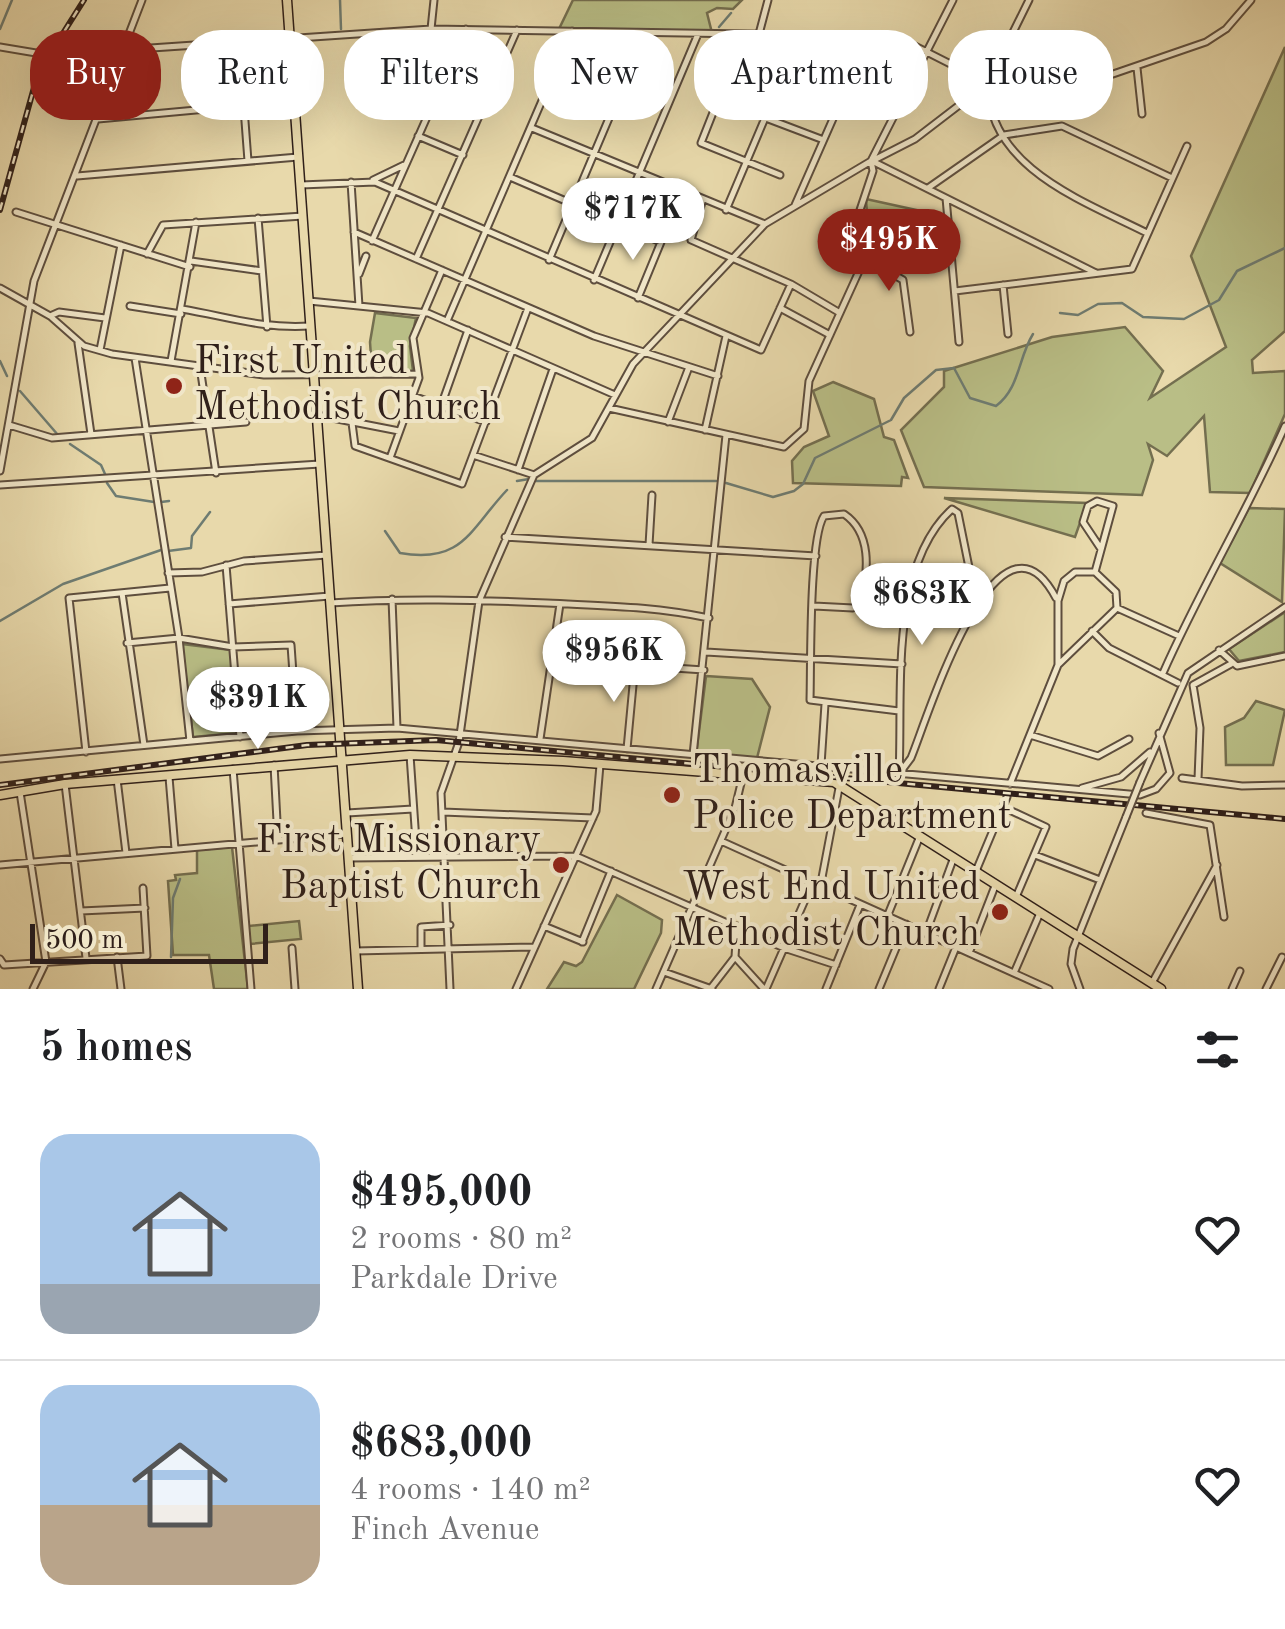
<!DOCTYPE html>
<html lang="en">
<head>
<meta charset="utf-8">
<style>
	:root { --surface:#fff; --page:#f6f6f6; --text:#202124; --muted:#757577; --line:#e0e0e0; --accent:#8f2418 }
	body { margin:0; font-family:"Old Standard TT",serif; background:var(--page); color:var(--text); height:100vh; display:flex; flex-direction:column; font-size:38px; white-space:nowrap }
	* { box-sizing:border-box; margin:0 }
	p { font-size:32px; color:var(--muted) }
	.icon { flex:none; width:55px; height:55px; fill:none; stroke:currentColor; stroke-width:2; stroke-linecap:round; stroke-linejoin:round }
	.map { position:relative; height:989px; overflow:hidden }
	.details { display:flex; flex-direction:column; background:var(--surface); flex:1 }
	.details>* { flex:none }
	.guide { position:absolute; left:30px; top:30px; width:1225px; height:90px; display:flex; gap:20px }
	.scale { position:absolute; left:30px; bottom:25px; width:238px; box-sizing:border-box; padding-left:10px; border:5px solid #30201a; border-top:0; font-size:28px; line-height:35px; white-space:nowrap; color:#30201a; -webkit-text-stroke:8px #f0e6c8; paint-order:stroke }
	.price { position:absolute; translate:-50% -85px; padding:0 22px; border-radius:35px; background:#fff; color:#222; font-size:32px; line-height:65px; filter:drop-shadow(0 2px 5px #0008) }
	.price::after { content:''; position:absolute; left:50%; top:60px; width:30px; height:22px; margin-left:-15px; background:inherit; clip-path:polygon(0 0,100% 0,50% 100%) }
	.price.selected { background:var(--accent); color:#fff }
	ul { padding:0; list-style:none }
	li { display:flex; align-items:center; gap:30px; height:250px; padding:0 40px }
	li+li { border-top:2px solid var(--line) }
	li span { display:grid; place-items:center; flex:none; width:280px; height:200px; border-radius:30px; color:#555 }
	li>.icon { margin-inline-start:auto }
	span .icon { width:120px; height:120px; fill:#fffc; stroke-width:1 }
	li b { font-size:42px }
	h2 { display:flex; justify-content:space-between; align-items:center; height:120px; padding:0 40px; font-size:42px }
	.pill { padding:0 35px; border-radius:40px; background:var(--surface); box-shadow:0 10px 40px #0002; font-size:35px; line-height:90px }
	.pill.selected { background:var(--accent); color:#fff }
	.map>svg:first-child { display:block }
	.green { fill:#b9be86; stroke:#746f50; stroke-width:2.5 }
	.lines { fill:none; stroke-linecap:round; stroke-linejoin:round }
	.stream { stroke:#6e7c72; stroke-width:2.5 }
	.minor-casing { stroke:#5e4e3e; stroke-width:9 }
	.major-casing { stroke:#30201a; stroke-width:11 }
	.minor { stroke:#f0e6c8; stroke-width:5 }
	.major { stroke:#e8d9ab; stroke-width:8 }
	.rail-casing { stroke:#30201a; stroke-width:6 }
	.rail { stroke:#f0e6c8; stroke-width:2.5; stroke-dasharray:8; stroke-linecap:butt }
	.minor-bridge-casing { stroke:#5e4e3e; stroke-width:9; stroke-linecap:butt }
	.minor-bridge { stroke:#f0e6c8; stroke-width:5 }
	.poi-dot { fill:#8f2418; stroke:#f0e6c8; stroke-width:4 }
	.labels { text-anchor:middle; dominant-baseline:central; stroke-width:8; stroke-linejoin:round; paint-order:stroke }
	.poi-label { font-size:40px; fill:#30201a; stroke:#f0e6c8; text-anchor:start }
</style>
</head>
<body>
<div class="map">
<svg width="1285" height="989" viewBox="0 0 1285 989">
	<rect width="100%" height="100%" fill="#e8d9ab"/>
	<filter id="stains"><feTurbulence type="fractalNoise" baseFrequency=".002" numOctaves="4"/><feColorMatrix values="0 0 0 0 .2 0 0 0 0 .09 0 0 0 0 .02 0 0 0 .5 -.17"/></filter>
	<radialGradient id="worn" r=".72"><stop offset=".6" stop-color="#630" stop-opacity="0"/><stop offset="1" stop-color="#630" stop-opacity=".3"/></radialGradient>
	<path class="green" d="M573 0H742L733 9 717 8 707 13 712 33 558 31Z
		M1285 47V331L1252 360 1253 373 1285 371V414L1250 493 1210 492 1204 416 1167 456 1148 444 1153 460 1142 495 924 487 901 430 944 387V371L1052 337 1125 327 1163 371 1150 398 1226 347 1191 256Z
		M866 199 921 211 920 269 898 253 890 266 870 257Z
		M375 313 416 318 410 346 413 371H372L370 342Z
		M833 382 874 399 884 437 894 440 908 478 902 477 901 486 793 483 792 461 804 447 829 436 813 391Z
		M944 498 1087 503 1075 537Z
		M1249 508 1285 509 1282 602 1220 563Z
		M1285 612V652L1239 661 1229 649Z
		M182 644 231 650 238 733 193 737Z
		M706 676 752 679 770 707 757 758 696 755Z
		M1256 701 1285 710 1273 765H1226L1225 727 1244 718Z
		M232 847 248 989H214L209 955H173L168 881 176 880 175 875 197 873V850Z
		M617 895 662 920 661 933 634 989H547L564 962 576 966 582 962Z
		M299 921 301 939 250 944 248 926Z"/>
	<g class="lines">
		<path class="stream" d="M340 0 341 29
			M719 27 731 13
			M0 29 12 0
			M716 36V41
			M1060 313 1078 315 1098 304 1122 303 1143 317 1184 319 1219 300 1237 271 1285 248
			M0 361 7 376
			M20 391 58 435
			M70 444 101 465 105 474
			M517 481 529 479
			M536 481H716
			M107 483 116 496 154 502
			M726 483 773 497 794 491 803 484 815 458 891 420 904 398 936 370 954 368 970 398 996 406C1020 388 1018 358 1033 334
			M161 502 169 501
			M385 531 400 553C463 564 470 529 507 490
			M168 551 191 548 192 536 210 512
			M0 621 63 584 161 550
			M171 957 173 898 180 879"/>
		<g class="minor-casing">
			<path id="minor" d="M431 29 434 0
				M239 42 248 161
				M0 47 48 55 431 29 869 36 909 43 988 83 1113 74 1206 42 1226 29 1251 0
				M1137 68 1142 114
				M988 83C987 168 1086 202 1147 233
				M441 88 484 107
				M730 102 759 34 768 0
				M98 119 294 101
				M532 128 765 224
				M418 136 463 155
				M874 160 915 139 988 83 1029 0
				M874 162 1096 273
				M780 175 701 143 718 100 821 139
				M77 176 298 157
				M510 177 661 242 638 298
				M373 180 404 165
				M351 182 359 306
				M301 185 375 182 761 350 791 284
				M928 188 1004 135 1062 126 1172 178
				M946 198 959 342
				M702 202 691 240 791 284 840 313
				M795 205 869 37
				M726 210 765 118
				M16 212 190 267
				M258 218 267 327
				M354 232 594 336 718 376
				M372 241 466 29
				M147 254 163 225 303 216
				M865 258 903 280 910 332
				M416 259 517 30
				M549 260 645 33
				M191 261 262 271
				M359 274 366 256
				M594 280 698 34
				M1003 285 1008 334
				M0 288 50 316 84 346 112 354 264 375 416 374
				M955 291 1132 269 1187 146
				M309 301 428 313 615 395
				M130 306 181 314
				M780 308 830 335
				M182 309C229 317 262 329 310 326
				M50 316 59 312 105 318
				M447 321 572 31
				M78 343 91 434
				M100 350 121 245
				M135 358 179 638 190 741
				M171 361 196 222
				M200 367 216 473
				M413 396 486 422
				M441 406 468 330
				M609 408 784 447 804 429 809 381 865 258 860 210 873 171 871 161
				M317 415 399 431
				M668 422 689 367
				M352 423 355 446 462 484 528 308
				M9 425 52 438 246 422
				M705 430 726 336
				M473 455 534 475
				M390 458 419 378 413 338 442 270
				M518 470 553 369
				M0 471 34 281 142 0
				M0 485 320 464
				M505 537 816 556
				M649 545 652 495
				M226 565 240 737
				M1095 572 1113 506 1097 501 1088 506 1083 522 1101 549
				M168 573 202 572 244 561 327 555
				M122 593 144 745
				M392 599 397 728
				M330 603C403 598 475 600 547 603 605 606 652 606 709 618
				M229 604 330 596
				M814 606 853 608 862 600C868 570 872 533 844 514L824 516C809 538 811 666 810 700L899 711
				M1117 608 1179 636
				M1092 631 1109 648 1178 683
				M127 643 179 638 233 647 291 645 297 731
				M1219 650 1237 666 1285 656
				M706 652 902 664
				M553 660 704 670
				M1163 673C1200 589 1248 510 1285 426
				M1030 735 1098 756 1129 739
				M540 739 560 604
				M627 749 635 664
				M86 752 69 598 170 588
				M410 755 417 856
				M693 755 726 435
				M0 759 297 731 397 728 1140 795 1156 789 1170 773 1159 733
				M274 765 278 840
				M821 765 825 704
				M233 769 251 989
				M899 774C903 696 888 567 952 509L958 513 976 602
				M899 774 911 758C926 723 997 486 1056 598
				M169 777 175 849
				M1182 778 1242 786 1285 785
				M117 779 126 853
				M1198 779 1200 728 1193 685 1231 664
				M1140 782 1188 673 1285 607
				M65 784 86 958
				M1010 784 1058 665V601L1064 581 1075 572H1095L1116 592 1117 608 1058 665
				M1082 788 1121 777 1150 752
				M20 792 46 962 33 989
				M1003 807 1046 827 1016 897
				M443 812 593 818
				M347 813 413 809
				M1146 813 1210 825 1224 917
				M721 841 1049 989
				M1035 855 1100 880
				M348 858 576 856 784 948 836 965
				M0 865 346 834
				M976 871 1007 797
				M820 888 839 788
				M81 911 145 908
				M887 917 920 836
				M544 926 583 942
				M926 933 954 857
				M582 942 611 871
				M292 948 295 989
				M421 949V927L450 925
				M355 951 534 947
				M969 953 995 886
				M117 957 121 989
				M735 957 764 989
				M0 959 4 965 147 956 143 888
				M664 972 712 989
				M1014 973 1040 913
				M1152 983 1217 865
				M711 988 735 957 737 926
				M450 989 441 793 459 742 479 601 534 475 592 438 633 364 765 224 871 161 953 0
				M516 989 596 811 600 765
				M656 989 735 808 743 775
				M766 989 812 884
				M826 989 860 905
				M879 989 906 924
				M939 989 956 947
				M1080 989 1071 964 1073 949 1126 817
				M1232 989 1240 971
				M1266 989 1282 957"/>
		</g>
		<g class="major-casing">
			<path id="major" d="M287 0 358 989
				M0 795 65 784 410 755 563 761 834 782 1161 989"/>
		</g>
		<use href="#minor" class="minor"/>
		<use href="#major" class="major"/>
		<g class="rail-casing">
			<path id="rail" d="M0 210 38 73 84 0
				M0 785 307 745 436 740 1285 819"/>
		</g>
		<use href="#rail" class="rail"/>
		<g class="minor-bridge-casing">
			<path id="minor-bridge" d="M1126 817 1140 782"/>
		</g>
		<use href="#minor-bridge" class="minor-bridge"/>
	</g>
	<g class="poi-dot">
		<circle cx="174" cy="386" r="10"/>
		<circle cx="672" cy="795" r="10"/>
		<circle cx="561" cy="865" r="10"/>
		<circle cx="1000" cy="912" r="10"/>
	</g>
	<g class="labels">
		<g class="poi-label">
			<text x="194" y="363">First United<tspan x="194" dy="46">Methodist Church</tspan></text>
			<text x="692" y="772">Thomasville<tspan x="692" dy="46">Police Department</tspan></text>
			<text x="541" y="842" text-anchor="end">First Missionary<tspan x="541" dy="46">Baptist Church</tspan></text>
			<text x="980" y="889" text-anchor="end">West End United<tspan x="980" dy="46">Methodist Church</tspan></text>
		</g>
	</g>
	<rect width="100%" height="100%" filter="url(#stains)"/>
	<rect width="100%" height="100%" fill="url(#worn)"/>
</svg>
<div class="scale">500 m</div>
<b class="price" style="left:633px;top:263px">$717K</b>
<b class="price selected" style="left:889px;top:294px">$495K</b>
<b class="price" style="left:922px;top:648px">$683K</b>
<b class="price" style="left:614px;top:705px">$956K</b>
<b class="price" style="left:258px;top:752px">$391K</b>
<div class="guide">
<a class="pill selected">Buy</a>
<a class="pill">Rent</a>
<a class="pill">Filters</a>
<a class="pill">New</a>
<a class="pill">Apartment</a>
<a class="pill">House</a>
</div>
</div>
<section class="details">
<h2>5 homes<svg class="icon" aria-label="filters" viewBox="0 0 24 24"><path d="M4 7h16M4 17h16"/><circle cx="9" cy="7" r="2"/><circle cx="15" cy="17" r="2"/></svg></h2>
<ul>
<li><span style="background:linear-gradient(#a9c7e8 75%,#9aa5b1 0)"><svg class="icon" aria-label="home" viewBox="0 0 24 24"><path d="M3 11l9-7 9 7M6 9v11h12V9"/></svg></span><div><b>$495,000</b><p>2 rooms · 80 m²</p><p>Parkdale Drive</p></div><svg class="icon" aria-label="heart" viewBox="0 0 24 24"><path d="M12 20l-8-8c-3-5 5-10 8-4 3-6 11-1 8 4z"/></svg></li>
<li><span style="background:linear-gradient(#a9c7e8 60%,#b9a48a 0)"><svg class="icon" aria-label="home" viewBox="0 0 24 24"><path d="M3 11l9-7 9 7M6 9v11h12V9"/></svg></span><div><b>$683,000</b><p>4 rooms · 140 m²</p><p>Finch Avenue</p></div><svg class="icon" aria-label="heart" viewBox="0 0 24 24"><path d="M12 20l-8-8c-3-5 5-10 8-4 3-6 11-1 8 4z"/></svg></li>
</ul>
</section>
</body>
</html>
